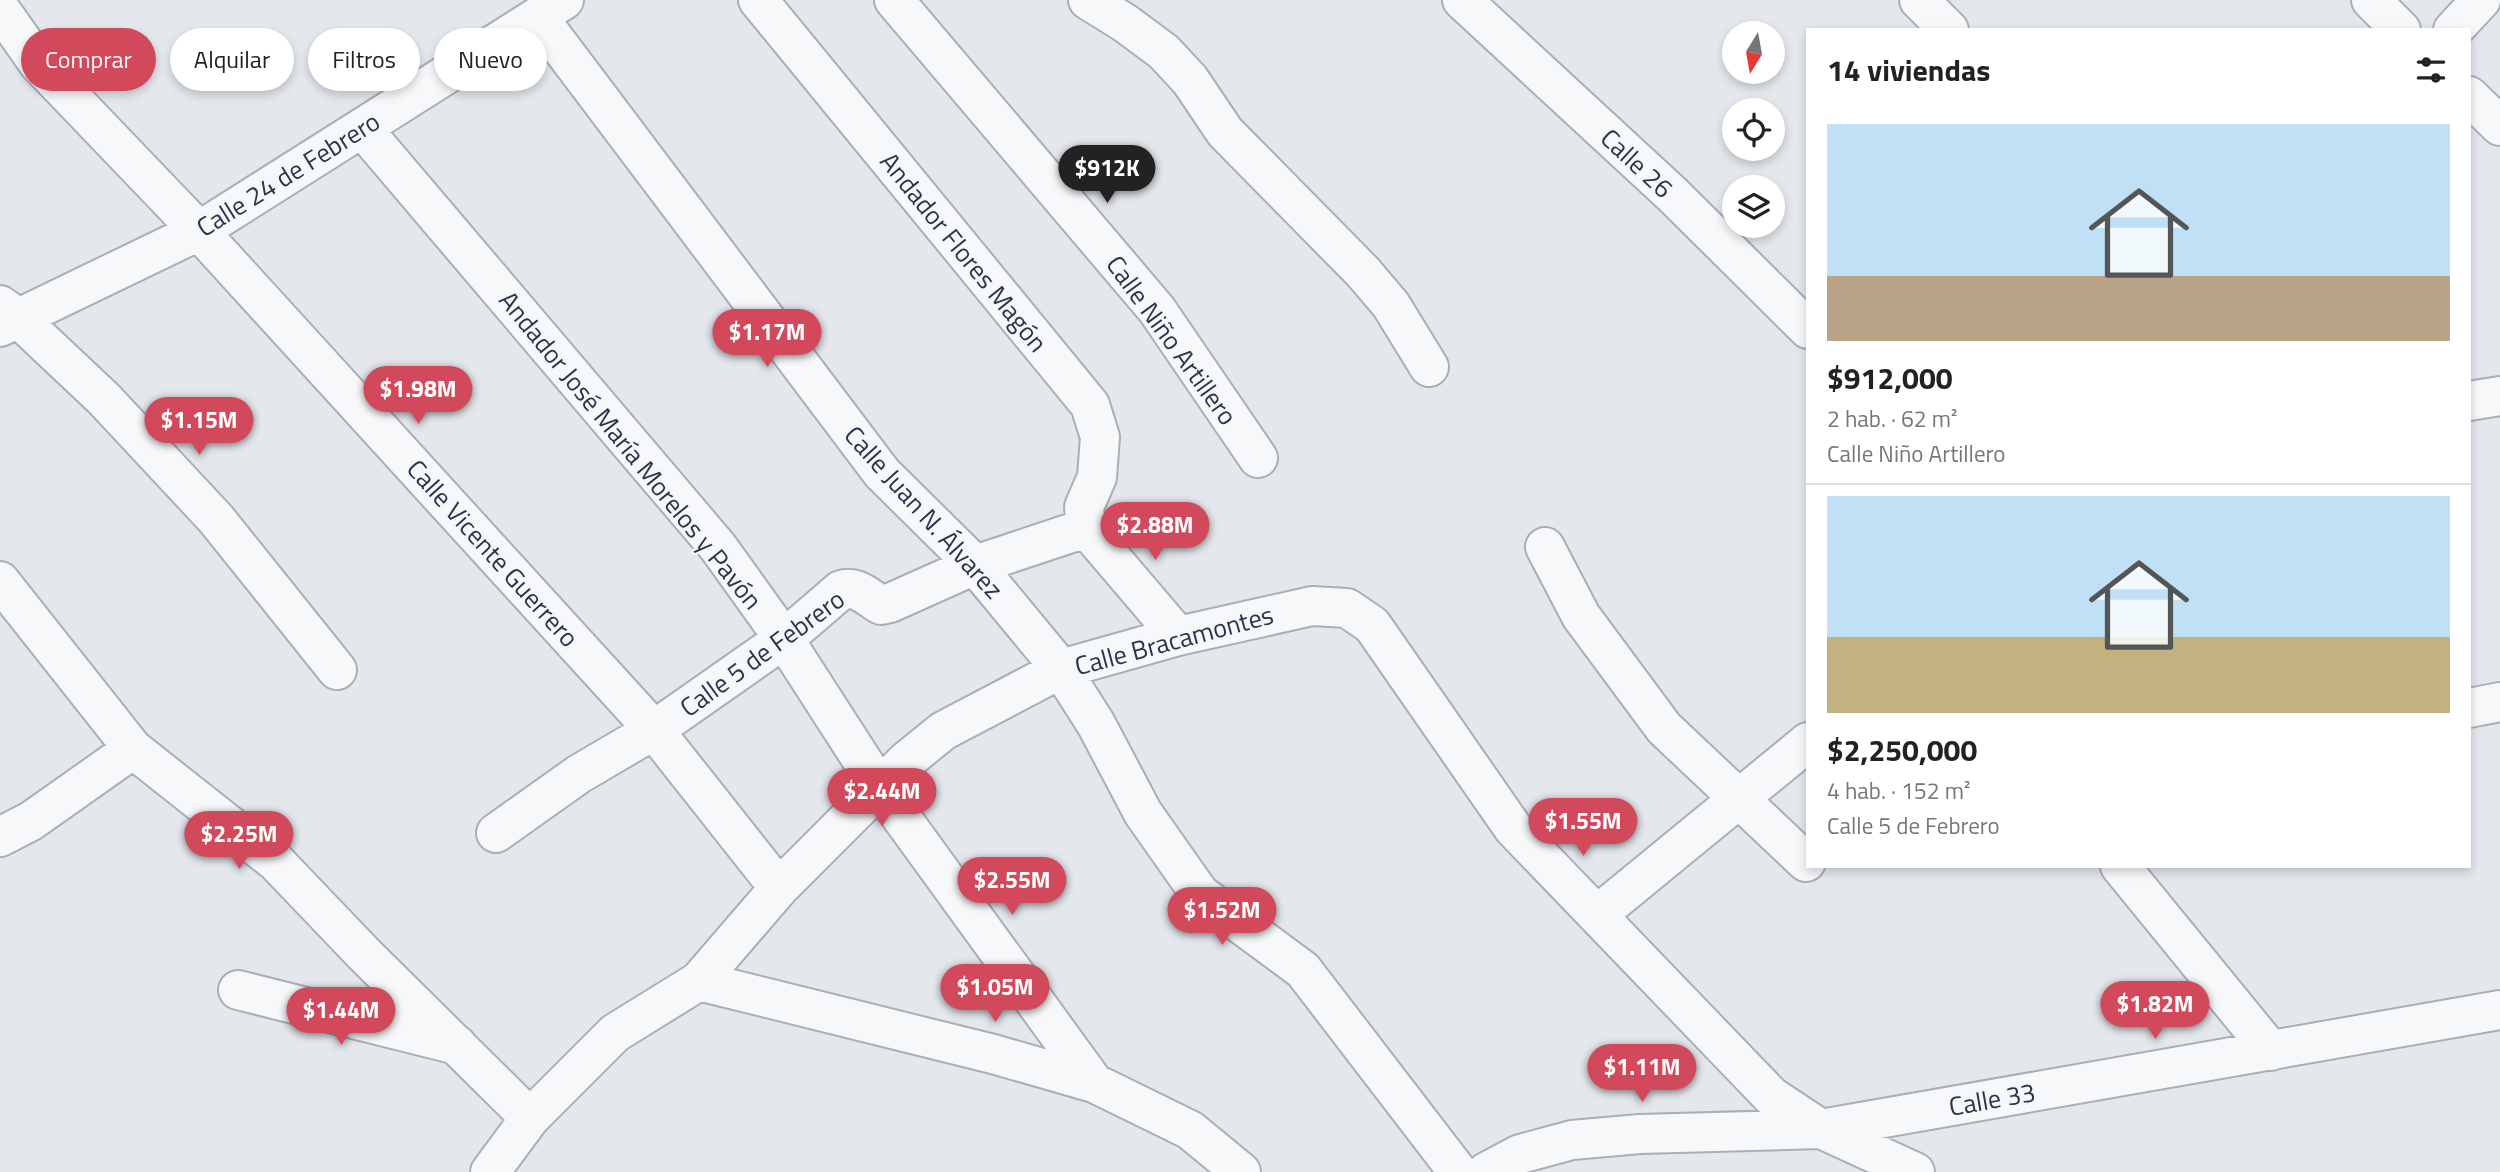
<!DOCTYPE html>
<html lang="es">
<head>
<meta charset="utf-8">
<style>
	:root { --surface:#fff; --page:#f2f2f2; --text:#222; --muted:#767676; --line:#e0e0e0; --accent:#d1495b }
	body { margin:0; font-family:"Titillium Web",sans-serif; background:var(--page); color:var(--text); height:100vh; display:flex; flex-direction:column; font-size:26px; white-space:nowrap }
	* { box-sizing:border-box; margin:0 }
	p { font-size:23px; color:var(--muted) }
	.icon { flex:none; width:38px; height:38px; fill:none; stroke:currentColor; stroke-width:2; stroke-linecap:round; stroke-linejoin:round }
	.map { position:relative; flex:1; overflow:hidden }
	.sheet { position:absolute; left:1806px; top:28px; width:665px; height:840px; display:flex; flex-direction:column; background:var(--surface); border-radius:0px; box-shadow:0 4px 10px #0003 }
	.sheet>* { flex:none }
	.guide { position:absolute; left:21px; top:28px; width:665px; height:63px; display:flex; gap:14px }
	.needle { width:46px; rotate:191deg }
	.controls { position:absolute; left:1722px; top:21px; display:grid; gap:14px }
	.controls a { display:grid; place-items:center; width:63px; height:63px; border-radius:50%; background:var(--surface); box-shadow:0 4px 10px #0003; font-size:35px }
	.price { position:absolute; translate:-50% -60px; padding:0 16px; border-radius:24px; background:var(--accent); color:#fff; font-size:23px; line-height:46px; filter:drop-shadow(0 2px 4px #0008) }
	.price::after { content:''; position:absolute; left:50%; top:42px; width:21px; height:16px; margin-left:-10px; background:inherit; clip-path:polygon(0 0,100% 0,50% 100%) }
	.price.on { background:#222; color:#fff }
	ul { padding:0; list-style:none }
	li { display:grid; align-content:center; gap:14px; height:371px; padding:0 21px }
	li+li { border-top:2px solid var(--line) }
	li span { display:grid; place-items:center; height:217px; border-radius:0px; color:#555 }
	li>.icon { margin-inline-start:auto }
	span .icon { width:126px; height:126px; fill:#fffc; stroke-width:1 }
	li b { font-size:30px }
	h2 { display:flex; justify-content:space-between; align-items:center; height:84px; padding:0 21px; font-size:30px }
	.pill { padding:0 24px; border-radius:32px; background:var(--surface); box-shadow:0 4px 10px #0003; font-size:24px; line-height:63px }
	.pill.on { background:var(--accent); color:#fff }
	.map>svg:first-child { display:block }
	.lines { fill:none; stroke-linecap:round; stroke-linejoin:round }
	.minor-casing { stroke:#a9aeb7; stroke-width:42 }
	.minor { stroke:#f7f8fa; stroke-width:38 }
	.labels { text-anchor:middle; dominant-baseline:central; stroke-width:5; stroke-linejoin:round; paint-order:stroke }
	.street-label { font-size:26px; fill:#2b3445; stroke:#f4f6f9 }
</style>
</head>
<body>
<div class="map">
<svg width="2500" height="1172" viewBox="0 0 2500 1172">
	<rect width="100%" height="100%" fill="#e4e7ec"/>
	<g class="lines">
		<g class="minor-casing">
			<path id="minor" d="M758 0 1090 405 1100 437 1097 477 1084 507 1086 528
				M894 0 1157 310 1258 458
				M1088 0 1125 23 1164 52 1190 80 1225 132 1363 272 1391 305 1429 367
				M1462 0 1673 195 1808 329
				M1919 0 1949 30
				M2371 0 2401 30
				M0 9 38 63 199 231 654 730 779 888
				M538 17 882 473 975 565 1061 669 1096 724 1143 813 1200 894 1303 970 1458 1172
				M2453 30 2481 0
				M2469 96 2500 126
				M362 128 718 547 784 639 880 788 1094 1083
				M0 305 18 318 104 399 216 519 337 670
				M0 327 199 231 564 0
				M2469 401 2500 396
				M1086 528 1178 636
				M1545 547 1581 616 1664 728 1806 862
				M0 581 133 749 276 862 364 954 530 1118
				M2469 708 2500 702
				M496 833 579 774 654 730 784 639 841 590C857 585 867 597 881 605L890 603 975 565 1086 528
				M0 837 31 821 133 749
				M2120 866 2271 1051
				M1597 915 1808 742
				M699 981 993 1054 1094 1083 1190 1130 1241 1172
				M238 990 457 1045
				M490 1172 530 1118 615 1033 699 981 779 888 906 761 943 731 1061 669 1178 636 1312 606 1347 608 1372 625 1513 828 1771 1096 1821 1129 1915 1172
				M1486 1172 1520 1154 1572 1140 1640 1134 1821 1129 2500 1010"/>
		</g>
		<use href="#minor" class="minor"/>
	</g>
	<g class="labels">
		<g class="street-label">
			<text transform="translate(1637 163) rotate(43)">Calle 26</text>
			<text transform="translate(288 174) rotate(-32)">Calle 24 de Febrero</text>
			<text transform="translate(964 252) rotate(51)">Andador Flores Magón</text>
			<text transform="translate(1172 340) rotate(54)">Calle Niño Artillero</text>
			<text transform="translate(631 450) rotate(51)">Andador José María Morelos y Pavón</text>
			<text transform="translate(924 512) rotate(48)">Calle Juan N. Álvarez</text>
			<text transform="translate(493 553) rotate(48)">Calle Vicente Guerrero</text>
			<text transform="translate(1174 640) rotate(-15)">Calle Bracamontes</text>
			<text transform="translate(762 653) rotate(-36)">Calle 5 de Febrero</text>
			<text transform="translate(1992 1099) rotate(-10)">Calle 33</text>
		</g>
	</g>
</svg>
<div class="controls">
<a><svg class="needle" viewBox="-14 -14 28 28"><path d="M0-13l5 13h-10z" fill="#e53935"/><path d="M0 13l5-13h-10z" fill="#767676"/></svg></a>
<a><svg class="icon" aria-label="locate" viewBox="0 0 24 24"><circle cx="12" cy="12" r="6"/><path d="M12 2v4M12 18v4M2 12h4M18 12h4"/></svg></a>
<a><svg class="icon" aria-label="layers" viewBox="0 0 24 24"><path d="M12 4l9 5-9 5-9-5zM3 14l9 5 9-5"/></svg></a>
</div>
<b class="price on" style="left:1107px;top:205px">$912K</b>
<b class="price" style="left:767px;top:369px">$1.17M</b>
<b class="price" style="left:418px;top:426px">$1.98M</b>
<b class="price" style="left:199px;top:457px">$1.15M</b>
<b class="price" style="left:1155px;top:562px">$2.88M</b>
<b class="price" style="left:882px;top:828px">$2.44M</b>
<b class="price" style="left:1583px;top:858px">$1.55M</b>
<b class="price" style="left:239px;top:871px">$2.25M</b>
<b class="price" style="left:1012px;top:917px">$2.55M</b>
<b class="price" style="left:1222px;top:947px">$1.52M</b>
<b class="price" style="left:995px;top:1024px">$1.05M</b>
<b class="price" style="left:2155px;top:1041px">$1.82M</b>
<b class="price" style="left:341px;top:1047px">$1.44M</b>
<b class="price" style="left:1642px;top:1104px">$1.11M</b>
<div class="guide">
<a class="pill on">Comprar</a>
<a class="pill">Alquilar</a>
<a class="pill">Filtros</a>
<a class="pill">Nuevo</a>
</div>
<section class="sheet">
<h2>14 viviendas<svg class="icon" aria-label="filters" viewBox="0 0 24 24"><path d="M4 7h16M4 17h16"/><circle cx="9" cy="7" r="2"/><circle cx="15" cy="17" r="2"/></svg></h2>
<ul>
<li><span style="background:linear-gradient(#bfe0f5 70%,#b9a48a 0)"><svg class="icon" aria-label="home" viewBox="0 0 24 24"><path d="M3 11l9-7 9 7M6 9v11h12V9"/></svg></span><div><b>$912,000</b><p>2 hab. · 62 m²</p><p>Calle Niño Artillero</p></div></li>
<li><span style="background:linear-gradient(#bfe0f5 65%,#c2b280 0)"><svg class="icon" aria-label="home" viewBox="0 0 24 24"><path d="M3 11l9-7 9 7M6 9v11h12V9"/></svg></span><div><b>$2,250,000</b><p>4 hab. · 152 m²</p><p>Calle 5 de Febrero</p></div></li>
</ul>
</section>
</div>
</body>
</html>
